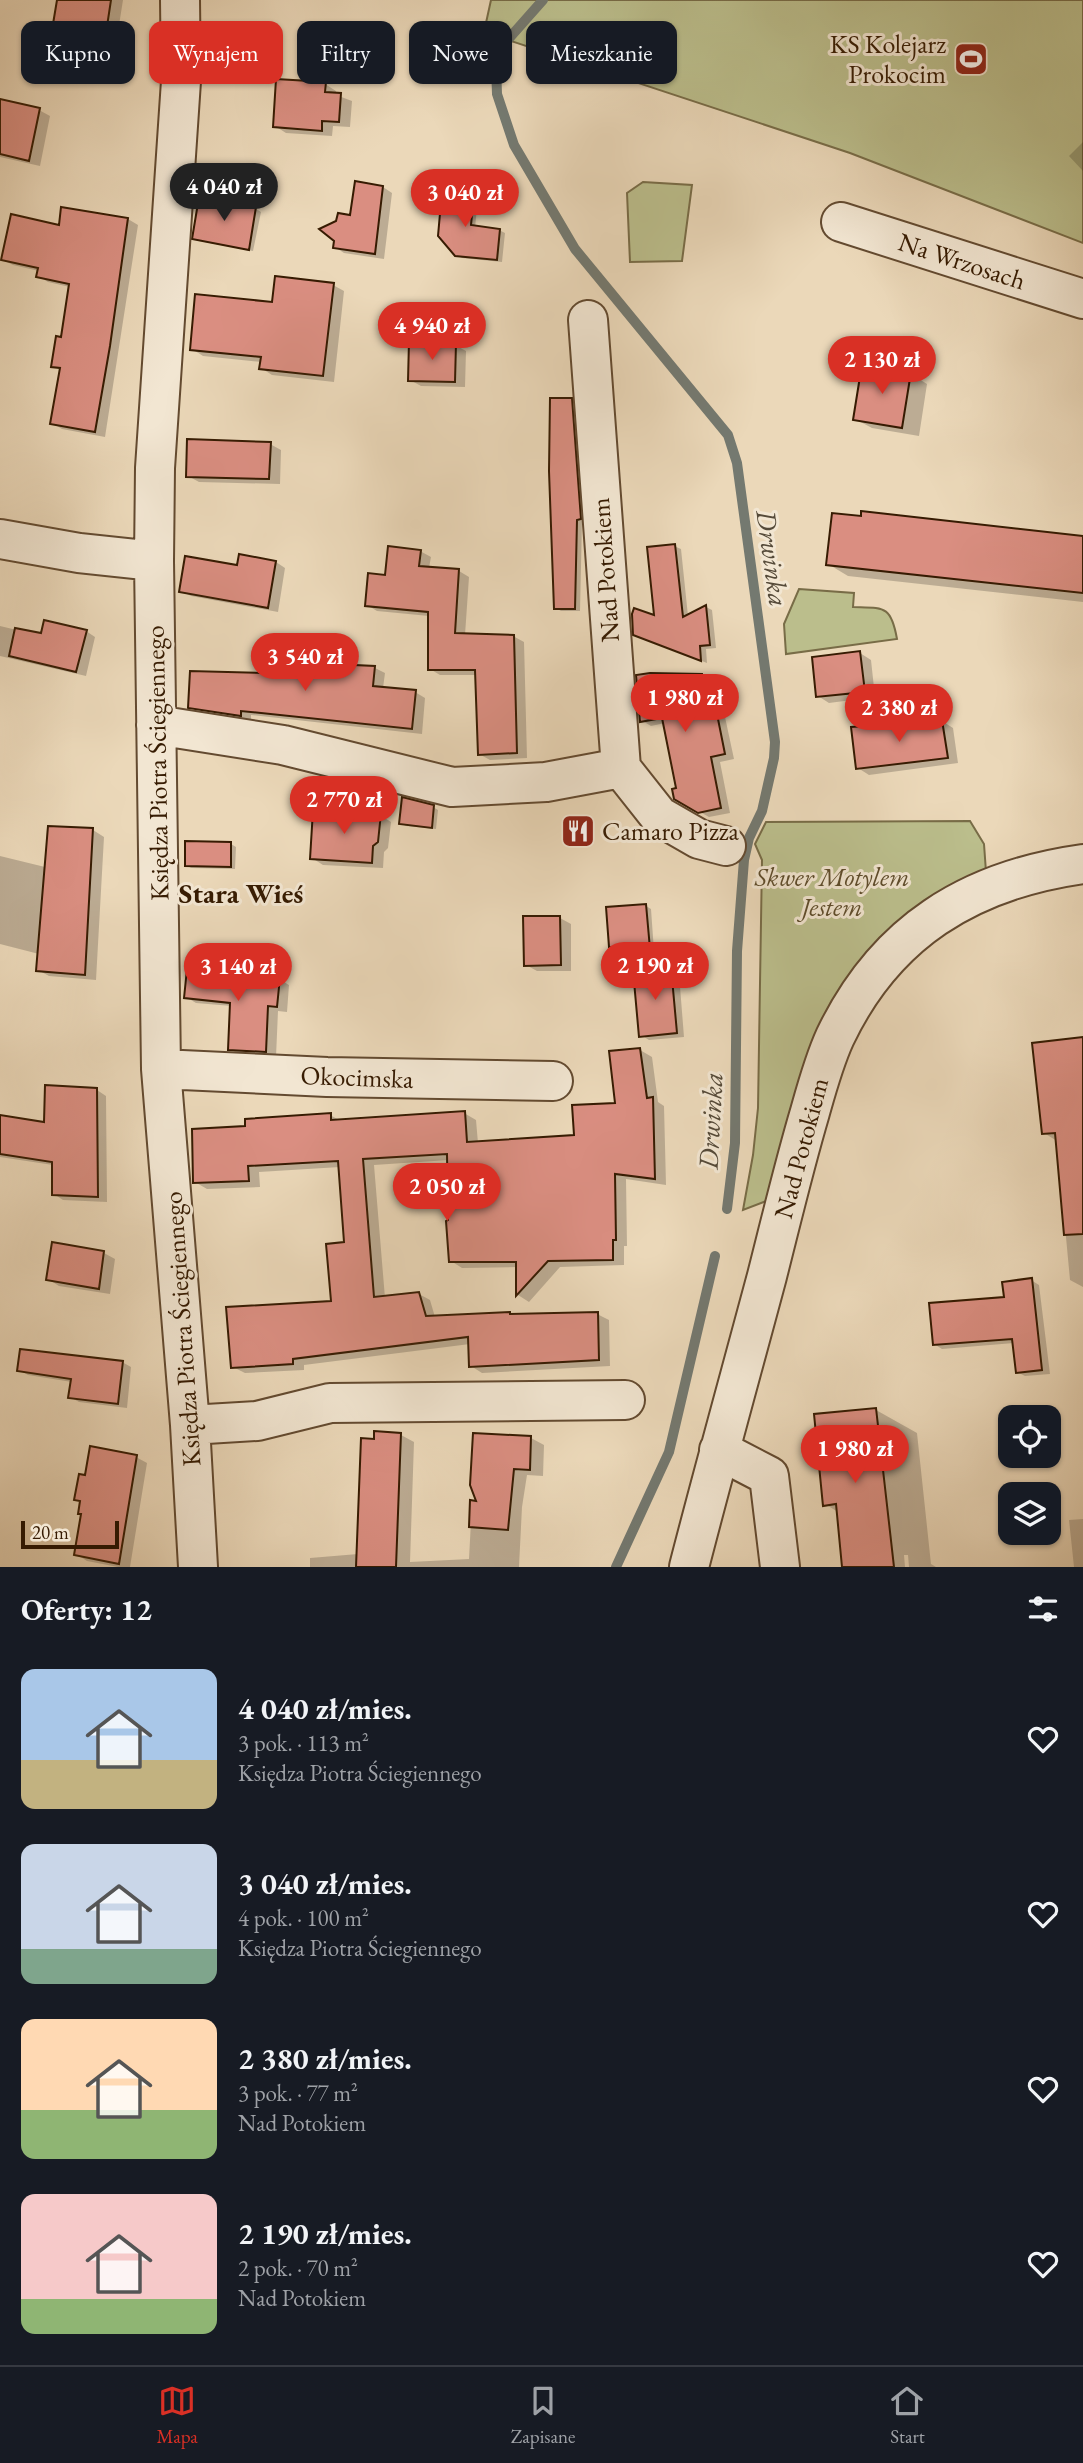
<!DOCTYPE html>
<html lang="pl">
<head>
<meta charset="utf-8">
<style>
	:root { --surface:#171b24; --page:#242831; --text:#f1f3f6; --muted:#9ea1a6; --line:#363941; --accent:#d93025 }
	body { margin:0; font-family:"EB Garamond",serif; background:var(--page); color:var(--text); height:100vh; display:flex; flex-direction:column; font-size:26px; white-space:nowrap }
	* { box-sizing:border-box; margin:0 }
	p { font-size:23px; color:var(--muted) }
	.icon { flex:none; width:38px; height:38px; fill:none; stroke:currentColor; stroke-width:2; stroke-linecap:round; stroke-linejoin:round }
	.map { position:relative; height:1567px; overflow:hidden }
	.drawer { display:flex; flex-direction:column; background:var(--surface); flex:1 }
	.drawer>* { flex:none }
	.hud { position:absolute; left:21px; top:21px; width:700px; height:63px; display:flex; gap:14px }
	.fabs { position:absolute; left:998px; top:1405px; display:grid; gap:14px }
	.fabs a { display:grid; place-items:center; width:63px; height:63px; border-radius:14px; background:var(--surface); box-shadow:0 2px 5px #0004; font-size:35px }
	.scale { position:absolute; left:21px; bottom:18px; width:98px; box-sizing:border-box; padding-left:7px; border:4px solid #361b02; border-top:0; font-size:19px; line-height:24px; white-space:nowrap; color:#361b02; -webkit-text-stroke:5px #f2e6d2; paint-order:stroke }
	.price { position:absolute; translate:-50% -60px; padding:0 16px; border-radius:24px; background:var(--accent); color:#fff; font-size:23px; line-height:46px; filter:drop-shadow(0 2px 4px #0008) }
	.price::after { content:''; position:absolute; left:50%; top:42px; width:21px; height:16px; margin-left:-10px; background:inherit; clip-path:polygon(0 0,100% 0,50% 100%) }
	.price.on { background:#222; color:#fff }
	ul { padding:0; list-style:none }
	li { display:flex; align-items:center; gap:21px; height:175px; padding:0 21px }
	li span { display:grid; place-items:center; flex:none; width:196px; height:140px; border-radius:14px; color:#555 }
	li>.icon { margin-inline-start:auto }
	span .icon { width:84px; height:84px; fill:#fffc; stroke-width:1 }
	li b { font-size:30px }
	h2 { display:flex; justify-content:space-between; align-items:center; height:84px; padding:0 21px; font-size:30px }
	.tag { padding:0 24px; border-radius:14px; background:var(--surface); box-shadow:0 2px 5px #0004; font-size:24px; line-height:63px }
	.tag.on { background:var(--accent); color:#fff }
	.dock { display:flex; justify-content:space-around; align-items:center; height:98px; border-top:2px solid var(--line); background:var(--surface); font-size:19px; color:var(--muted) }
	.dock a { display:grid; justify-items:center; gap:4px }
	.dock .on { color:var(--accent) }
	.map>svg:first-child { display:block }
	.green { fill:#bbbe8c; stroke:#786c47; stroke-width:2 }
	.shadow { fill:#0003 }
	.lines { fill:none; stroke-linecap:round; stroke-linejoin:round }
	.stream { stroke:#747970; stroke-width:10 }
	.building { fill:#da8e81; stroke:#361b02; stroke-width:2 }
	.minor-casing { stroke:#634a30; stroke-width:42 }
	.minor { stroke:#f2e6d2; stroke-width:38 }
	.labels { text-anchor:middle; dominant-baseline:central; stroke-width:6; stroke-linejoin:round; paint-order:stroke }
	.poi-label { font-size:26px; fill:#361b02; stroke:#f2e6d2; text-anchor:end }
	.street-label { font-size:26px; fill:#361b02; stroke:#f2e6d2 }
	.park-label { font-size:26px; font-style:italic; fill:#5e4c2b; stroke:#f2e6d2 }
	.water-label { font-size:28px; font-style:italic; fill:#554a39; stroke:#f2e6d2 }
	.neighbourhood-label { font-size:28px; font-weight:bold; fill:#361b02; stroke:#f2e6d2 }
</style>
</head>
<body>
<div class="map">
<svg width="1083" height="1567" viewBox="0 0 1083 1567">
	<rect width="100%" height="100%" fill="#ebd8b9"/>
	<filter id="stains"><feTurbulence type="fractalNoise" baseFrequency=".00286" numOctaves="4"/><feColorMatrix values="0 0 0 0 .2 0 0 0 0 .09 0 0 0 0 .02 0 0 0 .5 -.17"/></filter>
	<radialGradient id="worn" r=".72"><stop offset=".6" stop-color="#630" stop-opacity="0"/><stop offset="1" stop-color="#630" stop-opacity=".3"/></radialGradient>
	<path class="green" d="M491 0H1083V243L850 153 484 32Z
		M643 182 692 185 682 261 630 262 627 193Z
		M799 589 854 593 853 607C884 608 891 605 897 639L786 654 784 624Z
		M970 821 984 844 986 872 911 912 769 1200 743 1210 753 1155 758 1108 762 860 755 844 766 822Z"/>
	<path class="shadow" d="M59 0H123L117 38 66 29 55 23Z
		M325 84 336 91V95L352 101 350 127 333 126 332 136 286 133 275 126Z
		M0 101 39 110 50 116 40 166 0 157Z
		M1083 142V171L1069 156Z
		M383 187 392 193 384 259 344 253 335 247 336 240 351 217Z
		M462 195 475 202 477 208 475 228 499 230 505 233 502 262 462 258 456 254Z
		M256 209 261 212 253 251 199 241 194 239Z
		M128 219 138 225 105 437 62 429 52 423 61 370 53 366 63 339 70 287 48 282 38 276 39 271 13 265 3 260 60 227Z
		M333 285 344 291 334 382 272 375 261 368 262 362 203 356 192 349 274 303Z
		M455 345 466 351 465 387 421 386 410 380Z
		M911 374 927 384 919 436 872 428 855 419Z
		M571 399 576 402 585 521 582 522 580 611H561L556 608Z
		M270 444 281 450 280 484 199 482 188 476Z
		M1083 537V602L848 576 828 564Z
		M674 546 681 549 688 616 706 607 712 610 716 648 706 649 707 663 642 638 656 618Z
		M420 551 431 557 429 568 459 571 469 577 465 635 513 636 524 642 527 758 490 760 479 754 477 675H440L430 669 429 616 377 611 367 605 386 577Z
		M241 556 276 562 285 568 278 612 191 596 181 591 238 567Z
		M0 626 42 636 86 631 95 637 86 676 0 656Z
		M860 653 871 660 875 697 829 703 818 696Z
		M312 661 319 665 375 668 385 673 383 688 415 692 425 698 422 734 251 715V721L200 713 190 707 269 674Z
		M702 676 711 682 714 711 725 717 734 759 720 762 730 813 709 817 675 798 678 789 665 723 651 726 641 720Z
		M942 721 953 728 958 763 869 775 858 768Z
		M433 807 438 810 436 829 406 826 401 823Z
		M380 815 391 822 388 848 384 852 383 868 323 865 312 858Z
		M47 828 93 830 104 837 96 980 49 976 38 970 39 954 0 944V856L45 867Z
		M231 844 236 847 235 869 191 868 186 865Z
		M646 906 651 909 654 951 616 949 611 946Z
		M560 918 571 924V971H537L526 965Z
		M671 969 679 974 684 1037 649 1040 641 1035Z
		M279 979 289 985 287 1012 278 1011 276 1057 240 1055 230 1049 232 1006 196 1003 186 997Z
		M1083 1039V1287L1070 1280 1057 1141 1044 1133Z
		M640 1050 652 1057 658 1102 664 1106 666 1185 626 1179 627 1246H624V1265L560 1267 529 1302 518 1295V1267L462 1268 451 1261 449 1160 374 1165 385 1298 419 1294 430 1300 435 1317 597 1314 609 1320 610 1366 482 1373 471 1366 470 1344 304 1365V1370L245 1373 233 1367 333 1302 346 1244 340 1167 259 1172 260 1187 207 1189 195 1182 247 1128 330 1115 341 1121 464 1113 476 1120 478 1143 576 1136 617 1104Z
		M97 1090 106 1096 107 1202 63 1200 54 1194 53 1165 0 1157V1117L46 1124Z
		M104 1253 115 1259 110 1294 59 1286 48 1279Z
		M1031 1280 1039 1285 1050 1374 1025 1376 1017 1372 1014 1343 942 1349 934 1344Z
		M122 1362 131 1367 127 1408 79 1402 70 1397 72 1382 28 1375 19 1370Z
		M876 1410 917 1433 931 1564 936 1567H909L908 1555H904L905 1567H844L838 1512 825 1504Z
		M401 1435 414 1442 410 1562 469 1559 472 1502H479L531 1438 544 1445 543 1476 527 1475 522 1507 519 1567H310V1558L358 1554 375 1440Z
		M136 1457 147 1463 130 1567H118L87 1561 76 1554 83 1514 82 1502 76 1499 86 1477Z
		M1083 1519V1567H1074L1069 1520Z"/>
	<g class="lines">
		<path class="stream" d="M543 0 504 44 496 66 497 94 514 145 575 249 728 435 737 463 775 742 774 758 762 811 749 838 744 860 737 951 735 1143 727 1209
			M616 1567 669 1452 715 1256"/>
	</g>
	<path class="building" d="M57 0H111L106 33 53 24Z
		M276 79 326 82 325 92 341 93 339 122 322 121V131L273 127Z
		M0 99 40 108 29 161 0 154Z
		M355 181 383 186 375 254 333 248 334 241 319 229 336 221 338 213 350 215Z
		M442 191 463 193 470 198 473 205 471 225 500 229 497 260 455 256 438 236Z
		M199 197 256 207 249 250 192 239Z
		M61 207 128 218 110 346 95 432 50 424 60 368 51 367 56 336 61 337 69 284 36 277 38 268 1 260 11 214 59 225Z
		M275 276 334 283 323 376 259 369 261 357 190 350 195 294 272 302Z
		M409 341 456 343 455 382 408 381Z
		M862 364 911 372 902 428 853 420Z
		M550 398H572L581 519 577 520 575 609H554L549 471Z
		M187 439 271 442 269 479 186 477Z
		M861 511 1083 536V593L826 565 832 513 861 516Z
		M675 544 683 617 706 605 710 645 700 646 701 661 633 635 632 614 634 608 654 615 647 547Z
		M388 546 421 550 419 566 459 569 455 633 514 635 517 753 478 755 475 670H428V612L365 606 368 573 385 575Z
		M239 554 276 561 268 608 179 592 185 556 237 565Z
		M44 620 87 630 76 672 9 656 15 628 41 633Z
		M860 651 865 692 816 697 812 657Z
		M269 655 313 659 312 663 375 666 373 686 416 690 412 729 241 711V716L188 708 190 671 267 673Z
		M650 673 702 674 706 711 716 709 725 754 711 757 721 808 698 813 674 799 672 789 676 788 662 718 640 722 636 675Z
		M942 720 948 758 856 769 851 727Z
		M402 797 434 805 432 828 399 824Z
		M313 810 381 813 378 842 373 846 372 863 310 859Z
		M48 826 93 828 85 975 36 971Z
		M185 841 231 842V867L185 866Z
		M646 904 650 949 609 947 606 907Z
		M523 916H560L561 965 524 966Z
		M671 967 677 1033 639 1037 633 970Z
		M187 969 280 977 277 1007 268 1006 266 1052 228 1050 230 1003 184 998Z
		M1083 1037V1234L1064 1235 1055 1133 1042 1134 1032 1043Z
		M640 1048 647 1098 653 1097 655 1179 615 1174 616 1240H613V1260L548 1261 516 1296V1262H449L446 1221 448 1220 447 1154 363 1159 374 1297 419 1292 426 1316 510 1312V1314L598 1312 599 1360 469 1367 468 1337 293 1359V1364L231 1368 226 1307 331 1301 326 1244 344 1242 338 1161 248 1166 249 1181 193 1183 192 1129 245 1126V1119L331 1113V1120L465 1111 467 1142 574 1135 572 1105 615 1103 609 1051Z
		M45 1085 97 1088 98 1197 52 1195V1162L0 1154V1115L44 1122Z
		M52 1242 104 1251 99 1289 46 1280Z
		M1032 1278 1042 1370 1016 1373 1012 1339 933 1345 929 1303 1004 1297 1002 1282Z
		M20 1349 123 1361 118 1404 68 1398 71 1379 17 1371Z
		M876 1408 894 1567H842L836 1504 823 1506 814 1414Z
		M374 1431 401 1433 396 1567H356L361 1438 374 1439Z
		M473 1433 531 1436 530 1470 514 1469 508 1530 469 1527 470 1500 476 1501 470 1485Z
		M90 1446 137 1455 119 1564 74 1555 81 1514H78L80 1501 74 1500 79 1474 85 1475Z"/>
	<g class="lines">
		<g class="minor-casing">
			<path id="minor" d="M180 0 181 81 155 468 154 561 161 1069 190 1425 198 1567
				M841 222 1083 299
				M0 539 79 553 154 561
				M156 725 283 745 452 787 546 782 621 768 588 320
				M621 768 659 816 699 839 726 846
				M161 1069 327 1077 553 1081
				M190 1425 257 1421 330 1403 625 1400
				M719 1450 769 1476 780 1567
				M689 1567C714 1470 741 1373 767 1276 781 1221 794 1166 810 1112 817 1087 824 1061 835 1037 885 932 969 880 1083 864"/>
		</g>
		<use href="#minor" class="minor"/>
	</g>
	<defs>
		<g id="stadium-square" transform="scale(1.75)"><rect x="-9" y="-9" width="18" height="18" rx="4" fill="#8f2418" stroke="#f2e6d2"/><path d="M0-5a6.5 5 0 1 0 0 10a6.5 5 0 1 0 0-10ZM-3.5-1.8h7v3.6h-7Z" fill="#fff"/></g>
		<g id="restaurant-square" transform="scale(1.75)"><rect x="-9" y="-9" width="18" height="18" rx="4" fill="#8f2418" stroke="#f2e6d2"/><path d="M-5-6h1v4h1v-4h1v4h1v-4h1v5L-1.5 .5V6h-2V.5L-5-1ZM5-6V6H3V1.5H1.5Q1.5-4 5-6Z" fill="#fff"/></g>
	</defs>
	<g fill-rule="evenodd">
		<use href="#stadium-square" x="971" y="59"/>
		<use href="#restaurant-square" x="578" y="831"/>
	</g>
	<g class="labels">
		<g class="poi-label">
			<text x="946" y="44">KS Kolejarz<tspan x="946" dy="30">Prokocim</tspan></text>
			<text x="602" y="831" text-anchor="start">Camaro Pizza</text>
		</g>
		<g class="street-label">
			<text transform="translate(962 261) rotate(18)">Na Wrzosach</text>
			<text transform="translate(605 570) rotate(-94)">Nad Potokiem</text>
			<text transform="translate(157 763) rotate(-91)">Księdza Piotra Ściegiennego</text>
			<text transform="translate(357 1077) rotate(2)">Okocimska</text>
			<text transform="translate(801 1148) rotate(-75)">Nad Potokiem</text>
			<text transform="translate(182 1329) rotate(-94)">Księdza Piotra Ściegiennego</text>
		</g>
		<g class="park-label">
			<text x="832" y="877">Skwer Motylem<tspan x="832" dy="30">Jestem</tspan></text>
		</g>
		<g class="water-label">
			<text transform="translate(773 558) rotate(82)">Drwinka</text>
			<text transform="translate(710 1121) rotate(-87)">Drwinka</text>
		</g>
		<g class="neighbourhood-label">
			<text x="241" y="893">Stara Wieś</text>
		</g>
	</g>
	<rect width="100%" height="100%" filter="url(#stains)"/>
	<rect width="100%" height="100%" fill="url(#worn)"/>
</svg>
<div class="fabs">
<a><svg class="icon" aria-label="locate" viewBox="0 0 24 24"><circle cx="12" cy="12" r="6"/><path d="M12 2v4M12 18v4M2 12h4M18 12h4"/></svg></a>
<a><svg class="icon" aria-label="layers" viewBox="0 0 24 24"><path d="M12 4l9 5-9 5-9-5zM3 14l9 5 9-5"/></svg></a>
</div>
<div class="scale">20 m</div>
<b class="price on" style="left:224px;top:223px">4 040 zł</b>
<b class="price" style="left:465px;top:229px">3 040 zł</b>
<b class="price" style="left:432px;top:362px">4 940 zł</b>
<b class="price" style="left:882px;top:396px">2 130 zł</b>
<b class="price" style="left:305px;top:693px">3 540 zł</b>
<b class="price" style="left:685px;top:734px">1 980 zł</b>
<b class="price" style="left:899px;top:744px">2 380 zł</b>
<b class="price" style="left:344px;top:836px">2 770 zł</b>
<b class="price" style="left:655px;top:1002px">2 190 zł</b>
<b class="price" style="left:238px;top:1003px">3 140 zł</b>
<b class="price" style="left:447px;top:1223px">2 050 zł</b>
<b class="price" style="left:855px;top:1485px">1 980 zł</b>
<div class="hud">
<a class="tag">Kupno</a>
<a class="tag on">Wynajem</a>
<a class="tag">Filtry</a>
<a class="tag">Nowe</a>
<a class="tag">Mieszkanie</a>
</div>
</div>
<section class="drawer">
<h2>Oferty: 12<svg class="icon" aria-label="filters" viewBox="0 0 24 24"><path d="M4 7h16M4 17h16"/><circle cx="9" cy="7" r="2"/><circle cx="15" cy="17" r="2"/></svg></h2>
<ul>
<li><span style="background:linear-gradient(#a9c7e8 65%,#c2b280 0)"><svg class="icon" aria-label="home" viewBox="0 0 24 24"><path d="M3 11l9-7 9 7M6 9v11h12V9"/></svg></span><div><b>4 040 zł/mies.</b><p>3 pok. · 113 m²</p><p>Księdza Piotra Ściegiennego</p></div><svg class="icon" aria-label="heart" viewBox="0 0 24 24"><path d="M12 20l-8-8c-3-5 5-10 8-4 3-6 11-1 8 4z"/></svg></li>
<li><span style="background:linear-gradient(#c9d6e8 75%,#7fa58c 0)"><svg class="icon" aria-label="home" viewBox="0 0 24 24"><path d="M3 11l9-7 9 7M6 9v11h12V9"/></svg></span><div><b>3 040 zł/mies.</b><p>4 pok. · 100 m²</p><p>Księdza Piotra Ściegiennego</p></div><svg class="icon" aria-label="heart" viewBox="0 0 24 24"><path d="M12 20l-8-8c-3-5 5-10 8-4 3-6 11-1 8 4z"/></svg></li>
<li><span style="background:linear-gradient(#ffd9b3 65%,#8fb573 0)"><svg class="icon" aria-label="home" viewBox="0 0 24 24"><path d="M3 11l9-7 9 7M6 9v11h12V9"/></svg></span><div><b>2 380 zł/mies.</b><p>3 pok. · 77 m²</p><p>Nad Potokiem</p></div><svg class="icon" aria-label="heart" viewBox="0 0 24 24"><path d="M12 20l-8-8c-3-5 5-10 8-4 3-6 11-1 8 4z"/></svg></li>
<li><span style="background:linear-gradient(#f6c9c9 75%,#8fb573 0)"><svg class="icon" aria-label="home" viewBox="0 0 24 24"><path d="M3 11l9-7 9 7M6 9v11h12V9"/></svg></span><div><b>2 190 zł/mies.</b><p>2 pok. · 70 m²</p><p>Nad Potokiem</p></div><svg class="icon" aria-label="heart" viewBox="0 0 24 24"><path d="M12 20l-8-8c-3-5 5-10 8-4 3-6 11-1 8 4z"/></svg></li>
</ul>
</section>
<nav class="dock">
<a class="on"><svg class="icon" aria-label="map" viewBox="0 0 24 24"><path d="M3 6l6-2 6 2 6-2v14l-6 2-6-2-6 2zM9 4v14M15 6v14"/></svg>Mapa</a>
<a><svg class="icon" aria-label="saved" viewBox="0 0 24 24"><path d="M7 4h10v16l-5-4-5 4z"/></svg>Zapisane</a>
<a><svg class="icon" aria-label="home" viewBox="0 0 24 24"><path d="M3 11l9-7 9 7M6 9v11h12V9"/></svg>Start</a>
</nav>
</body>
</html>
